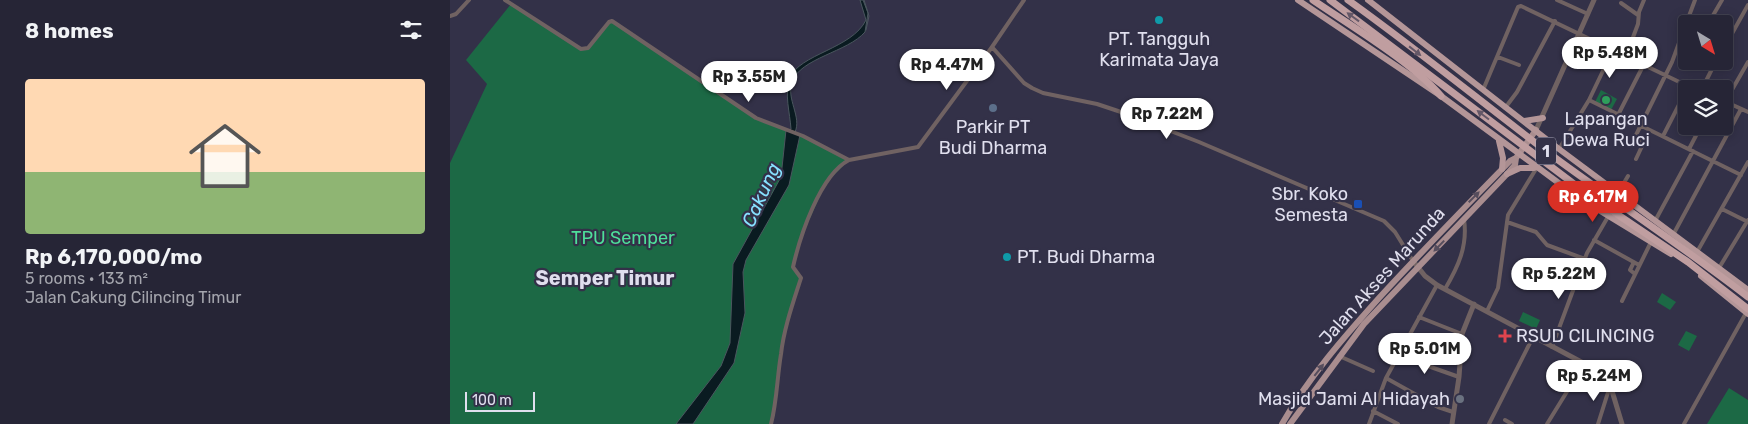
<!DOCTYPE html>
<html lang="en">
<head>
<meta charset="utf-8">
<style>
	:root { --surface:#262536; --page:#323142; --text:#f1f3f6; --muted:#a4a5ad; --line:#424251; --accent:#d93025 }
	body { margin:0; font-family:Rubik,sans-serif; background:var(--page); color:var(--text); height:100vh; display:flex; flex-direction:column; font-size:19px; white-space:nowrap }
	* { box-sizing:border-box; margin:0 }
	p { font-size:16px; color:var(--muted) }
	.icon { flex:none; width:28px; height:28px; fill:none; stroke:currentColor; stroke-width:2; stroke-linecap:round; stroke-linejoin:round }
	.map { position:relative; flex:1; overflow:hidden }
	.drawer { display:flex; flex-direction:column; background:var(--surface); width:450px }
	.drawer>* { flex:none }
	.needle { width:32px; rotate:142deg }
	.fabs { position:absolute; left:1228px; top:15px; display:grid; gap:10px }
	.fabs a { display:grid; place-items:center; width:55px; height:55px; border-radius:5px; background:var(--surface); box-shadow:0 2px 12px #0003,0 0 0 1px var(--line); font-size:25px }
	.scale { position:absolute; left:15px; bottom:12px; width:70px; box-sizing:border-box; padding-left:5px; border:2px solid #e0dfee; border-top:0; font-size:14px; line-height:18px; white-space:nowrap; color:#e0dfee; -webkit-text-stroke:4px #333148; paint-order:stroke }
	.price { position:absolute; translate:-50% -42px; padding:0 11px; border-radius:18px; background:#fff; color:#222; font-size:16px; line-height:32px; filter:drop-shadow(0 1px 2px #0008) }
	.price::after { content:''; position:absolute; left:50%; top:30px; width:15px; height:11px; margin-left:-8px; background:inherit; clip-path:polygon(0 0,100% 0,50% 100%) }
	.price.on { background:var(--accent); color:#fff }
	ul { padding:0; list-style:none }
	li { display:grid; align-content:center; gap:10px; height:265px; padding:0 25px }
	li+li { border-top:1px solid var(--line) }
	li span { display:grid; place-items:center; height:155px; border-radius:5px; color:#555 }
	li>.icon { margin-inline-start:auto }
	span .icon { width:90px; height:90px; fill:#fffc; stroke-width:1 }
	li b { font-size:21px }
	h2 { display:flex; justify-content:space-between; align-items:center; height:60px; padding:0 25px; font-size:21px }
	main { display:flex; flex:1; min-height:0 }
	.map>svg:first-child { display:block }
	.green { fill:#1c6945 }
	.water { fill:#0a1b21; stroke:#4a565e }
	.lines { fill:none; stroke-linecap:round; stroke-linejoin:round }
	.stream { stroke:#4a565e; stroke-width:1 }
	.minor { stroke:#706262; stroke-width:4 }
	.tertiary { stroke:#706262; stroke-width:5 }
	.primary { stroke:#a98d8f; stroke-width:6 }
	.trunk { stroke:#b49698; stroke-width:6 }
	.motorway { stroke:#c09ea0; stroke-width:7 }
	.motorway-bridge { stroke:#c09ea0; stroke-width:7 }
	.oneway { fill:#645767 }
	.oneway2 { fill:#564d5d }
	.culture-dot { fill:#0f9aa8; stroke:#333148; stroke-width:2 }
	.leisure-dot { fill:#2e9e5b; stroke:#333148; stroke-width:2 }
	.service-dot { fill:#5c6f8a; stroke:#333148; stroke-width:2 }
	.transit-dot { fill:#1a4fb4; stroke:#333148; stroke-width:2 }
	.health-dot { fill:#e0444e; stroke:#333148; stroke-width:2 }
	.worship-dot { fill:#6b7280; stroke:#333148; stroke-width:2 }
	.labels { text-anchor:middle; dominant-baseline:central; stroke-width:4.5; stroke-linejoin:round; paint-order:stroke }
	.shield { fill:#333148; stroke:#acabbc; stroke-width:1 }
	.shield-label { font-size:16px; font-weight:bold; fill:#e0dfee }
	.poi-label { font-size:18px; fill:#e0dfee; stroke:#333148 }
	.park-label { font-size:18px; fill:#4edf9a; stroke:#333148 }
	.street-label { font-size:18px; fill:#e0dfee; stroke:#333148 }
	.water-label { font-size:19px; font-style:italic; fill:#87e1ff; stroke:#333148 }
	.quarter-label { font-size:20px; font-weight:bold; fill:#e0dfee; stroke:#333148 }
</style>
</head>
<body>
<main>
<section class="drawer">
<h2>8 homes<svg class="icon" aria-label="filters" viewBox="0 0 24 24"><path d="M4 7h16M4 17h16"/><circle cx="9" cy="7" r="2"/><circle cx="15" cy="17" r="2"/></svg></h2>
<ul>
<li><span style="background:linear-gradient(#ffd9b3 60%,#8fb573 0)"><svg class="icon" aria-label="home" viewBox="0 0 24 24"><path d="M3 11l9-7 9 7M6 9v11h12V9"/></svg></span><div><b>Rp 6,170,000/mo</b><p>5 rooms · 133 m²</p><p>Jalan Cakung Cilincing Timur</p></div></li>
</ul>
</section>
<div class="map">
<svg width="1298" height="424" viewBox="0 0 1298 424">
	<rect width="100%" height="100%" fill="#333148"/>
	<path class="green" d="M61 4 135 50 161 21 312 121 353 136 399 160 376 183 351 238 343 267 351 278 330 355 321 424H0V163L37 84 16 60Z
		M1151 90 1167 99 1161 110 1145 102Z
		M1212 293 1226 302 1220 310 1207 302Z
		M1073 312 1090 320 1086 329 1069 321Z
		M1236 331 1247 336 1239 351 1228 345Z
		M1279 388 1298 400V424H1257Z"/>
	<path class="water" d="M410 0H413L418 13 415 32C398 52 350 58 342 82 336 99 352 117 345 132L350 135 339 185 296 260 293 272 295 313 284 363 243 424H226L271 366 280 343 283 264 331 177 336 130 339 131 341 129C340 113 334 94 340 78 349 54 402 49 416 20Z"/>
	<g class="lines">
		<path class="stream" d="M414 0 419 16 416 30"/>
		<path class="minor" d="M55 0 131 49 138 48 159 22 162 21 306 118 353 136 399 160 468 147 542 47
			M574 0 542 47 574 83 582 88 593 93 647 104 674 113 749 142 934 221 945 232 963 261
			M1107 0 1138 14
			M1171 3 1188 15
			M0 16 6 14 19 0
			M1236 24 1245 0
			M1258 24 1272 0
			M1274 48 1298 5
			M1176 56 1188 24 1189 12 1194 0
			M1048 57 1069 65
			M1252 89 1266 61
			M1033 90 1068 7 1071 6 1244 89
			M1139 100 1291 175
			M1274 101 1298 112
			M1275 102 1298 62
			M1055 108 1067 92 1105 21
			M1168 115 1193 66
			M1213 136 1236 91
			M1109 149 1139 100 1163 50
			M1239 149 1251 126
			M1186 159 1193 144 1186 135 1222 62 1236 24
			M1168 193 1178 176
			M1272 209 1298 222
			M1205 221 1243 151
			M1057 222 1086 232 1097 245 1135 259
			M1223 235 1291 109
			M1144 240 1189 265
			M1247 252 1298 162
			M1184 262 1180 270 1185 274
			M1269 268 1298 220
			M995 289C1008 267 1018 246 1014 219
			M1172 301 1201 242
			M1037 311 1048 288 1058 215 1086 169
			M969 317 1012 334
			M1102 347 1137 253 1159 215
			M947 355 1009 377
			M889 356 923 371
			M936 378 988 407 1003 412
			M923 411 948 424
			M1055 420 1062 424
			M321 424C327 401 327 378 331 354 334 328 343 303 351 278L343 267C350 236 370 175 399 160
			M919 424 936 378 987 285
			M1039 424 1083 337
			M1097 424 1134 364
			M1148 424 1160 386
			M1234 424 1296 313"/>
		<path class="tertiary" d="M1086 130 1144 0
			M963 261 975 276 987 285 1152 373 1159 381 1172 424
			M1002 424 1009 377 1012 334 1024 304"/>
		<path class="primary" d="M832 424C858 378 894 337 929 298 972 251 1016 206 1060 161L1066 158 1086 130
			M840 424 914 324 1057 174 1065 165 1066 158"/>
		<path class="trunk" d="M848 0 991 96 1129 198 1221 254
			M918 0 1109 149 1298 290
			M1074 121 1093 118
			M1049 141 1053 158 1052 169
			M1057 174 1070 168H1084
			M1251 276 1298 314"/>
		<path class="motorway" d="M863 0C901 26 962 62 991 96"/>
		<path class="motorway-bridge" d="M880 0 1140 196 1238 262 1298 309
			M898 0C968 50 1035 105 1104 157 1168 204 1235 248 1298 297"/>
	</g>
	<defs><path id="oneway-solid" d="M-6-.8H1V-3.2L6.5 0L1 3.2V.8H-6Z" transform="scale(1.25)"/></defs>
	<g class="oneway">
		<use href="#oneway-solid" transform="translate(903 17) rotate(-144)"/>
		<use href="#oneway-solid" transform="translate(965 51) rotate(38)"/>
		<use href="#oneway-solid" transform="translate(1033 115) rotate(-143)"/>
	</g>
	<g class="oneway2">
		<use href="#oneway-solid" transform="translate(1024 197) rotate(-45)"/>
		<use href="#oneway-solid" transform="translate(989 246) rotate(134)"/>
		<use href="#oneway-solid" transform="translate(869 370) rotate(-52)"/>
	</g>
	<g class="culture-dot">
		<circle cx="709" cy="20" r="5"/>
		<circle cx="557" cy="257" r="5"/>
	</g>
	<circle class="leisure-dot" cx="1156" cy="100" r="5"/>
	<circle class="service-dot" cx="543" cy="108" r="5"/>
	<rect class="transit-dot" x="903" y="199" width="10" height="10" rx="2.5"/>
	<path class="health-dot" d="M1052.5 328.5h5v5h5v5h-5v5h-5v-5h-5v-5h5z"/>
	<circle class="worship-dot" cx="1010" cy="399" r="5"/>
	<g class="labels">
		<rect class="shield" x="1086" y="137.5" width="20" height="27" rx="4"/>
		<g class="shield-label">
			<text x="1096" y="151">1</text>
		</g>
		<g class="poi-label">
			<text x="709" y="39">PT. Tangguh<tspan x="709" dy="21">Karimata Jaya</tspan></text>
			<text x="1156" y="119">Lapangan<tspan x="1156" dy="21">Dewa Ruci</tspan></text>
			<text x="543" y="127">Parkir PT<tspan x="543" dy="21">Budi Dharma</tspan></text>
			<text x="898" y="194" text-anchor="end">Sbr. Koko<tspan x="898" dy="21">Semesta</tspan></text>
			<text x="567" y="257" text-anchor="start">PT. Budi Dharma</text>
			<text x="1066" y="336" text-anchor="start">RSUD CILINCING</text>
			<text x="1000" y="399" text-anchor="end">Masjid Jami Al Hidayah</text>
		</g>
		<g class="park-label">
			<text x="173" y="238">TPU Semper</text>
		</g>
		<g class="street-label">
			<text transform="translate(932 276) rotate(-48)">Jalan Akses Marunda</text>
		</g>
		<g class="water-label">
			<text transform="translate(311 195) rotate(-66)">Cakung</text>
		</g>
		<g class="quarter-label">
			<text x="155" y="278">Semper Timur</text>
		</g>
	</g>
</svg>
<div class="fabs">
<a><svg class="needle" viewBox="-14 -14 28 28"><path d="M0-13l5 13h-10z" fill="#e53935"/><path d="M0 13l5-13h-10z" fill="#a4a5ad"/></svg></a>
<a><svg class="icon" aria-label="layers" viewBox="0 0 24 24"><path d="M12 4l9 5-9 5-9-5zM3 14l9 5 9-5"/></svg></a>
</div>
<div class="scale">100 m</div>
<b class="price" style="left:1160px;top:79px">Rp 5.48M</b>
<b class="price" style="left:497px;top:91px">Rp 4.47M</b>
<b class="price" style="left:299px;top:103px">Rp 3.55M</b>
<b class="price" style="left:717px;top:140px">Rp 7.22M</b>
<b class="price on" style="left:1143px;top:223px">Rp 6.17M</b>
<b class="price" style="left:1109px;top:300px">Rp 5.22M</b>
<b class="price" style="left:975px;top:375px">Rp 5.01M</b>
<b class="price" style="left:1144px;top:402px">Rp 5.24M</b>
</div>
</main>
</body>
</html>
